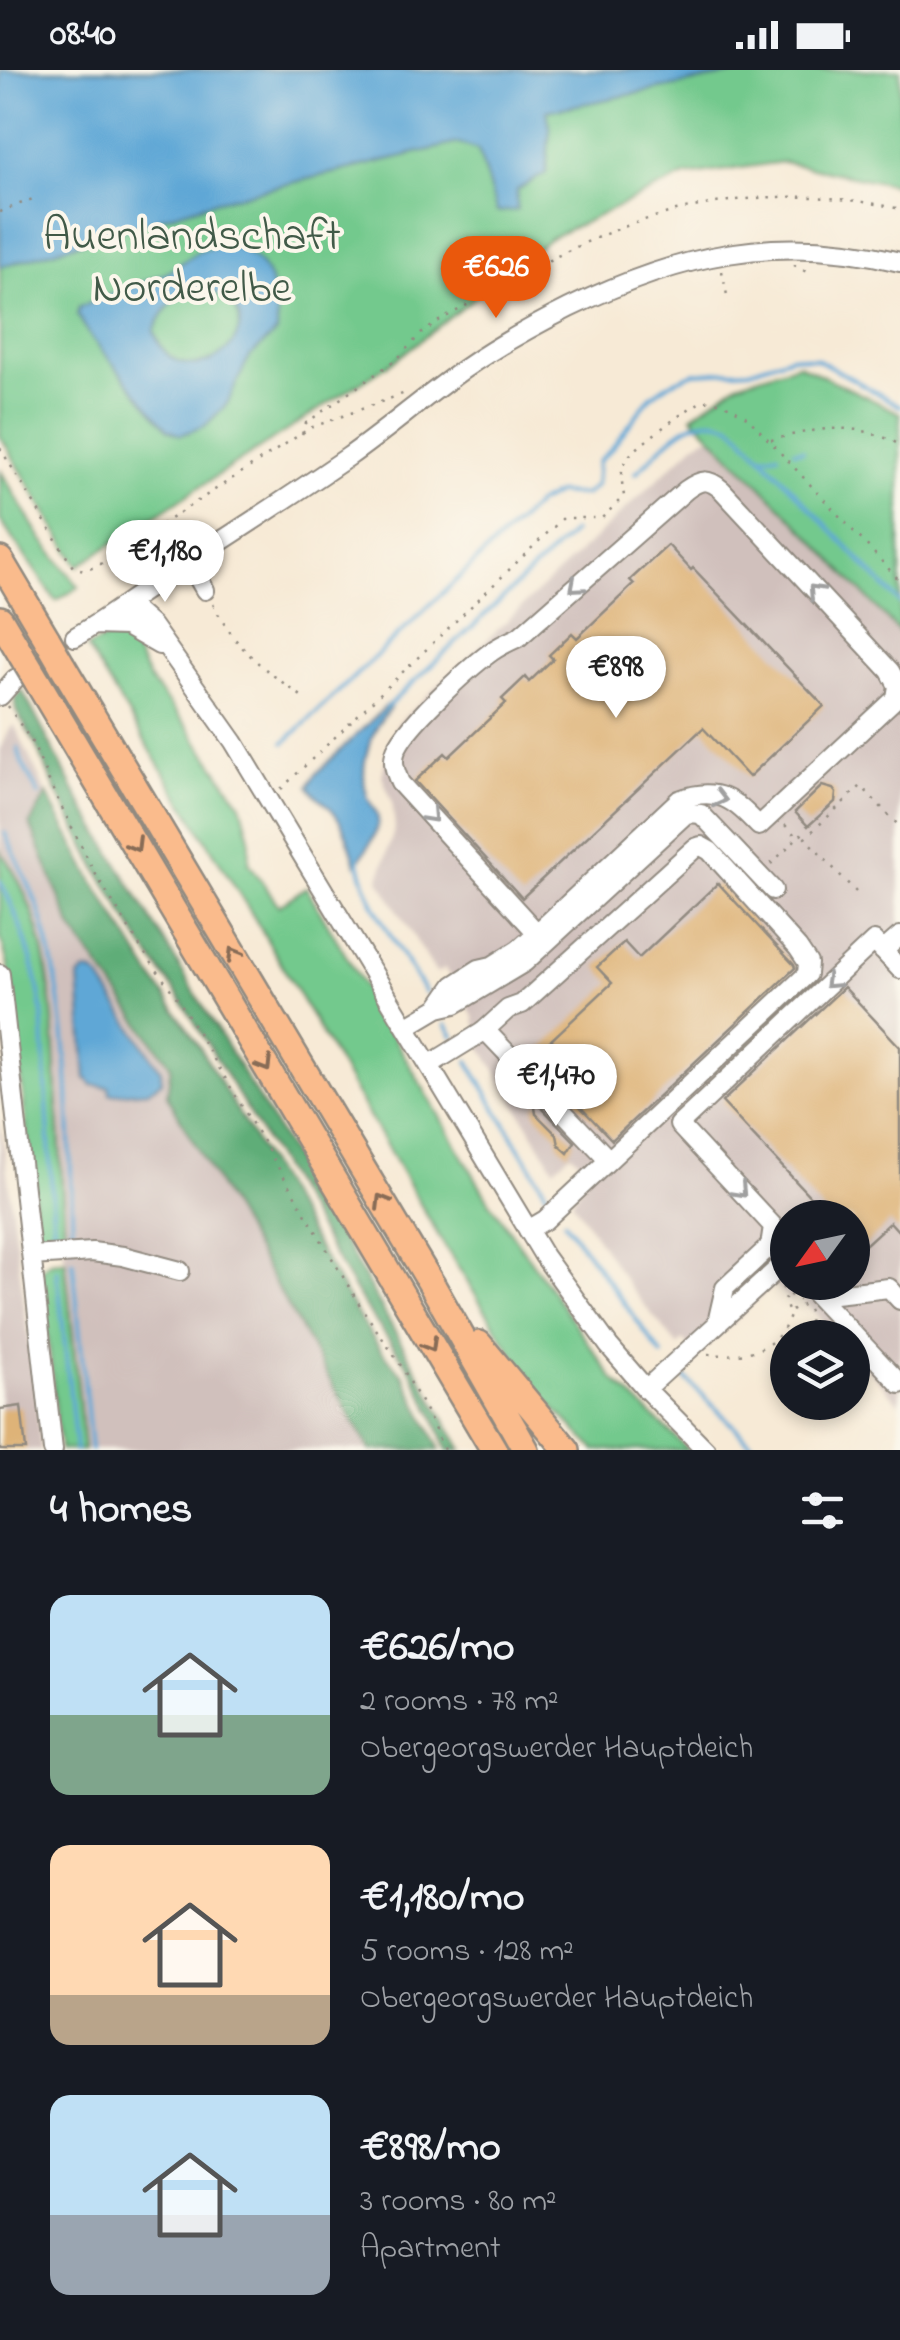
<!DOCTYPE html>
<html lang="en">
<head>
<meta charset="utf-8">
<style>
	:root { --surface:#171b24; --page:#242831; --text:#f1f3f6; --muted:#9ea1a6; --accent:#ea580c }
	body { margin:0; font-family:"Indie Flower",sans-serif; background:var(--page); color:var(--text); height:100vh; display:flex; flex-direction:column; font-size:38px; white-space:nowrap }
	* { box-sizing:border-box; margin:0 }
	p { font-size:32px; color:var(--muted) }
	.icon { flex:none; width:55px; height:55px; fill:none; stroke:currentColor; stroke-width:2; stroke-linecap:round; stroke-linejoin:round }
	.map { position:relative; height:1380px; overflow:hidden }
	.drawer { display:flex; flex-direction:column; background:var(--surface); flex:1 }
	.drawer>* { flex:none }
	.needle { width:65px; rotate:237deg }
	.fabs { position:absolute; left:770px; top:1130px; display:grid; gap:20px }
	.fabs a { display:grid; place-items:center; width:100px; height:100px; border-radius:50%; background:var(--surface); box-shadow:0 5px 15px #0003; font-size:50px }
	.price { position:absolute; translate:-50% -85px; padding:0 22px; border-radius:35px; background:#fff; color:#222; font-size:32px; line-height:65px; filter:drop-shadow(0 2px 5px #0008) }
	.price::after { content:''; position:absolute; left:50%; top:60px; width:30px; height:22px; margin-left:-15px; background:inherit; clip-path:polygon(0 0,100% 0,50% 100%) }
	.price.on { background:var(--accent); color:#fff }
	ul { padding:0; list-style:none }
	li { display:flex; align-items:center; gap:30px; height:250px; padding:0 50px }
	li span { display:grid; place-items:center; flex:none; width:280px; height:200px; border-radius:20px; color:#555 }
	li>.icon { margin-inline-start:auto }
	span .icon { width:120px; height:120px; fill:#fffc; stroke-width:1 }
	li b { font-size:42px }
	h2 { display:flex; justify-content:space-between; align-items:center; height:120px; padding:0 50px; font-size:42px }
	.status { display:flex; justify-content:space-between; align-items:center; height:70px; padding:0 50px; background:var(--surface); direction:ltr }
	.status svg { height:28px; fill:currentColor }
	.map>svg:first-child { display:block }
	.industrial { fill:#d0c0bc; fill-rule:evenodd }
	.green { fill:#73c98d; stroke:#4f7a5c; stroke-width:2.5 }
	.forest { fill:#5ead78; stroke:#446c52; stroke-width:2.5 }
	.water { fill:#5fa7d6; stroke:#456980; stroke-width:2.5; fill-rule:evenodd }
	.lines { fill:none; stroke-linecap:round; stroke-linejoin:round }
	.stream { stroke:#5fa7d6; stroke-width:4 }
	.building { fill:#deb378 }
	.minor-casing { stroke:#918a80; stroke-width:22 }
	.highway-casing { stroke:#918a80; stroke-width:30 }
	.path { stroke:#918a80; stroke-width:2.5; stroke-dasharray:2.5 8; stroke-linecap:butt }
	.minor { stroke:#fff; stroke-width:18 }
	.highway { stroke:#fabb8c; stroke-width:25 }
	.highway-bridge-casing { stroke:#918a80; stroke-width:30; stroke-linecap:butt }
	.highway-bridge { stroke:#fabb8c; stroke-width:25 }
	.oneway { stroke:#a0a0a0 }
	.oneway2 { stroke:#886c57 }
	.labels { text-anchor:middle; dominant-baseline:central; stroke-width:8; stroke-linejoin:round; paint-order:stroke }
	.park-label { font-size:45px; fill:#415a48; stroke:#fbf7ec }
</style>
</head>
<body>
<div class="status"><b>08:40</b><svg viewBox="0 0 49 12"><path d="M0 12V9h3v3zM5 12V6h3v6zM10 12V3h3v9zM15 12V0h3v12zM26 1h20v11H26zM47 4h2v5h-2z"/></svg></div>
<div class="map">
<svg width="900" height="1380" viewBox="0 0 900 1380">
	<rect width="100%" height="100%" fill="#fbf7ec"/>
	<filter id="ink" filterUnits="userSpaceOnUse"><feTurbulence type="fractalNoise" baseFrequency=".01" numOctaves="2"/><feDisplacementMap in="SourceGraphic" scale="20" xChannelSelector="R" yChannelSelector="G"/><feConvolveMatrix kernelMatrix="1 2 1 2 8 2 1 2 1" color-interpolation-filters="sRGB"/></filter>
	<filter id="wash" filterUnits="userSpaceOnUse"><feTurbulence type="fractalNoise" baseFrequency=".0048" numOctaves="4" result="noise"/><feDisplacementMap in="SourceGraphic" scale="40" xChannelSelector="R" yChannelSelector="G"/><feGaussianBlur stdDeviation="2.25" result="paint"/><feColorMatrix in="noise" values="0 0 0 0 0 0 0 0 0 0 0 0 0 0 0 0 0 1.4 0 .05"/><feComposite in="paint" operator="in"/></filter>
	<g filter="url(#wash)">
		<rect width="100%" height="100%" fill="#f7ead6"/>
		<path class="industrial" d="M706 367H714L900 558V1334L853 1283 852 1268 838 1267 798 1225 790 1231 774 1214 699 1284 696 1285 683 1270 678 1276 631 1219 572 1131 589 1101 571 1083 554 1098 480 975 486 971 474 951 475 949 445 899 436 903 379 810 395 757 392 732 382 706 389 673 397 654 695 374ZM788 1148H852V1212H788Z
			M14 654 47 724 30 754 72 859 171 996 167 1025 370 1380H84L63 1174 65 1171 52 933 42 876 29 836 19 813 0 781V679L7 663Z
			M0 1047 35 1318 41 1380H0Z"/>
		<path class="green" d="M0 0H900V116L783 92 685 106 550 168 398 288 78 496 0 366Z
			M798 294 900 343V563L808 464 692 346 738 313Z
			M0 400 42 469 79 517 56 531 0 450Z
			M110 566 130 571 149 609 189 659 241 734 250 768 249 793 279 836 306 817 489 1131 614 1310 689 1380H595L546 1330 511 1281 444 1175 255 849 87 578Z
			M0 781C52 850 53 944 57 1025 60 1074 62 1123 65 1171L63 1174 47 1175 38 1169 12 921 8 895 0 866Z
			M65 1190 84 1380H60L41 1202C46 1191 53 1191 65 1190Z"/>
		<path class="forest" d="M22 620 79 729 343 1170 462 1380H447L432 1342 408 1296 364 1236 182 931 143 876 98 801 56 720 34 671 16 641 15 629Z
			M47 724 94 812 151 905 196 971 359 1247 381 1280 404 1306 440 1380H370L167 1025 171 996 72 859 30 754Z"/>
		<path class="water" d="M0 0H756L547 41 550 58 546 103 517 120V140L497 142 478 80 458 73 216 131 0 197Z
			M227 173C235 176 243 180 250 185 275 202 278 235 277 262L249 287 227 334 205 356 181 365 168 360 91 267 77 244 79 237 167 203 199 181ZM200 218C212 222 227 226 234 236 262 275 177 331 154 261 165 236 174 227 200 218Z
			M388 634 390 638C371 659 358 696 367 725 370 736 379 741 378 753 376 768 364 784 356 794 350 775 345 755 332 740 324 730 314 727 309 716L315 705Z
			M91 901 99 907 161 1001V1012L148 1021 110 1024 109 1017 92 1015 86 1008 79 908 84 902Z"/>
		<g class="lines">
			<path class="stream" d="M794 381 803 380
				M762 386 778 384
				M636 403C665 376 690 336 733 356L900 533
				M386 638 573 462
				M284 673 538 433 558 423 585 425 596 415 598 392 611 379 651 326 670 313 694 303 750 300 791 286 817 289 900 336
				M18 678 22 693 39 725
				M5 763C16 789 30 814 39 840 73 945 69 1067 73 1176
				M358 789C369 838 399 879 425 922
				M0 811C22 853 35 893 42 940L54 1165
				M446 955 453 966
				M468 991 549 1127
				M564 1151 662 1285
				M73 1191 91 1380
				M57 1200 76 1380
				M683 1306 758 1380"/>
		</g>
		<g id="blocks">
			<path class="building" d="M668 475 691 500 693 498 824 636 749 707 703 658 522 828 415 711 445 683 449 687 506 633 502 629 525 607 529 612 553 589 549 585 572 563 577 568 634 514 630 510Z
				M822 716 833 719 836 723 835 732 808 756 795 742Z
				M718 813 794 895 795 898 612 1070 533 987 612 913 597 897 624 872 639 888Z
				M844 917 900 977V1163L890 1152 852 1187V1148H830L722 1032Z
				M537 1033 575 1072 568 1083 559 1075 557 1065 536 1044 535 1037Z
				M21 1336 26 1380H0V1339Z"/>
		</g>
	</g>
	<g filter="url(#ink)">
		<use href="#blocks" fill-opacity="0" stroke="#918a80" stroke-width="2.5"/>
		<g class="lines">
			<g class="minor-casing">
				<path id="minor" d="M189 492 205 520
					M121 538 136 542 152 556 234 672 544 1186 609 1276 646 1319 706 1380
					M95 555 126 556 159 575
					M75 567C104 550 130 530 158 512 221 471 286 430 348 387 388 359 424 327 464 299 497 276 533 256 569 238 680 184 778 162 900 192
					M0 626 15 609
					M883 881 900 866
					M0 904 53 1380
					M438 938 454 915 479 899 492 896 519 879 537 863 679 730C718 715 734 730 759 756L896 628 898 616 890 601 722 420C708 408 701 409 686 420L519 567C510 571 499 576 491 582 469 598 402 658 395 683 392 694 396 703 400 713L537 863
					M406 957 438 938 455 934 525 892 687 743 701 744 773 820
					M429 995 481 963 485 960 508 939 522 934 695 778 701 776 710 781 798 878 808 893 807 904 803 908 609 1090 485 960
					M528 1160 545 1150 609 1090
					M32 1186 92 1182 123 1186 180 1201
					M788 1195 770 1176 773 1156 679 1055 874 871 900 899
					M804 1212 900 1314
					M817 1226 889 1218 900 1230
					M717 1253 725 1218 770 1176
					M646 1319 785 1192"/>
			</g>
			<g class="highway-casing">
				<path id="highway" d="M0 490 47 569
					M0 549 22 586
					M62 595 432 1215 526 1380
					M37 611 494 1380
					M479 1274 567 1380"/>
			</g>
			<path class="path" d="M0 142 35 128
				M794 195 812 205
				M722 201 728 230
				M302 364 306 353 397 289 421 264 439 251C494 220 549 187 608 163 700 126 803 116 900 139
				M771 370C819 358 854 350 900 375
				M0 378 73 497 84 500 96 497 310 358 408 322
				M213 534C236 580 264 599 304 628
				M8 636 32 672 53 720 95 803 141 878 180 932 361 1237 402 1297 428 1345 444 1380
				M281 719 563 448H602L624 426C622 413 619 399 627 388 635 378 693 333 704 331 721 329 736 340 748 348L900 511
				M785 755 797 767
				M771 794 801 764 804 767
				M856 822 805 768 861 716 900 757
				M782 1217 793 1228 799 1230
				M808 1239 810 1244 808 1265
				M791 1241 804 1234
				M708 1284C743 1287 777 1282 790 1246L784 1230 792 1217"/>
			<use href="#minor" class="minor"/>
			<use href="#highway" class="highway"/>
			<g class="highway-bridge-casing">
				<path id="highway-bridge" d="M47 569 62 595
					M22 586 37 611"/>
			</g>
			<use href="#highway-bridge" class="highway-bridge"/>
		</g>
		<defs><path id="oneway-chevron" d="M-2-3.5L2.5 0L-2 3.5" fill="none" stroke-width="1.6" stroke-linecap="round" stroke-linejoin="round" transform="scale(2.5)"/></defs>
		<g class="oneway">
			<use href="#oneway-chevron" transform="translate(576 516) rotate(139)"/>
			<use href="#oneway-chevron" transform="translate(815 521) rotate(-133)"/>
			<use href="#oneway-chevron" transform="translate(720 729) rotate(14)"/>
			<use href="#oneway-chevron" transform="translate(431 746) rotate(47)"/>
			<use href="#oneway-chevron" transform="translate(831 912) rotate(137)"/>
			<use href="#oneway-chevron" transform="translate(740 1121) rotate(47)"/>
		</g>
		<g class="oneway2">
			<use href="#oneway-chevron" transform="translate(135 775) rotate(59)"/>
			<use href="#oneway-chevron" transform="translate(234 884) rotate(-121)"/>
			<use href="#oneway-chevron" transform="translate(265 995) rotate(59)"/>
			<use href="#oneway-chevron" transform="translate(382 1131) rotate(-121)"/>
			<use href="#oneway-chevron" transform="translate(430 1275) rotate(60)"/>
		</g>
	</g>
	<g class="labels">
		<g class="park-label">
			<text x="192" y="168">Auenlandschaft<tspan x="192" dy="52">Norderelbe</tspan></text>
		</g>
	</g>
</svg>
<div class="fabs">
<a><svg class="needle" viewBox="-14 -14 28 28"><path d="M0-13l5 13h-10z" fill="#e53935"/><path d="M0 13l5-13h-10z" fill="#9ea1a6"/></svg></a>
<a><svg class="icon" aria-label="layers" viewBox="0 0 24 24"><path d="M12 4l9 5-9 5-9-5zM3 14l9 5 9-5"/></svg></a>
</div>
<b class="price on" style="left:496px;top:251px">€626</b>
<b class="price" style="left:165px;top:535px">€1,180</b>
<b class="price" style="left:616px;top:651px">€898</b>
<b class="price" style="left:556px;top:1059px">€1,470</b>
</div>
<section class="drawer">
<h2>4 homes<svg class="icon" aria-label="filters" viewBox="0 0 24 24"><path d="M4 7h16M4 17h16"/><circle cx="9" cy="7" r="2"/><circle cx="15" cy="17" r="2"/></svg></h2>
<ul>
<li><span style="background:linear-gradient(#bfe0f5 60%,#7fa58c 0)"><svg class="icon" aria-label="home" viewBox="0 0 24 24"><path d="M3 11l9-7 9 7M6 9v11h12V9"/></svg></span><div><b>€626/mo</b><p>2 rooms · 78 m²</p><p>Obergeorgswerder Hauptdeich</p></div></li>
<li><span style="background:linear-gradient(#ffd9b3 75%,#b9a48a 0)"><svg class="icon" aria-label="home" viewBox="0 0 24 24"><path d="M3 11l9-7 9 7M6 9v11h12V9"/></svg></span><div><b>€1,180/mo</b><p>5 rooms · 128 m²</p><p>Obergeorgswerder Hauptdeich</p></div></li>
<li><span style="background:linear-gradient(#bfe0f5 60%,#9aa5b1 0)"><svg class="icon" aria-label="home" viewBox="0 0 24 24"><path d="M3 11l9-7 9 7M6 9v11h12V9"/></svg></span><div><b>€898/mo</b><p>3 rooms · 80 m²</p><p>Apartment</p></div></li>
</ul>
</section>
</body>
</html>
